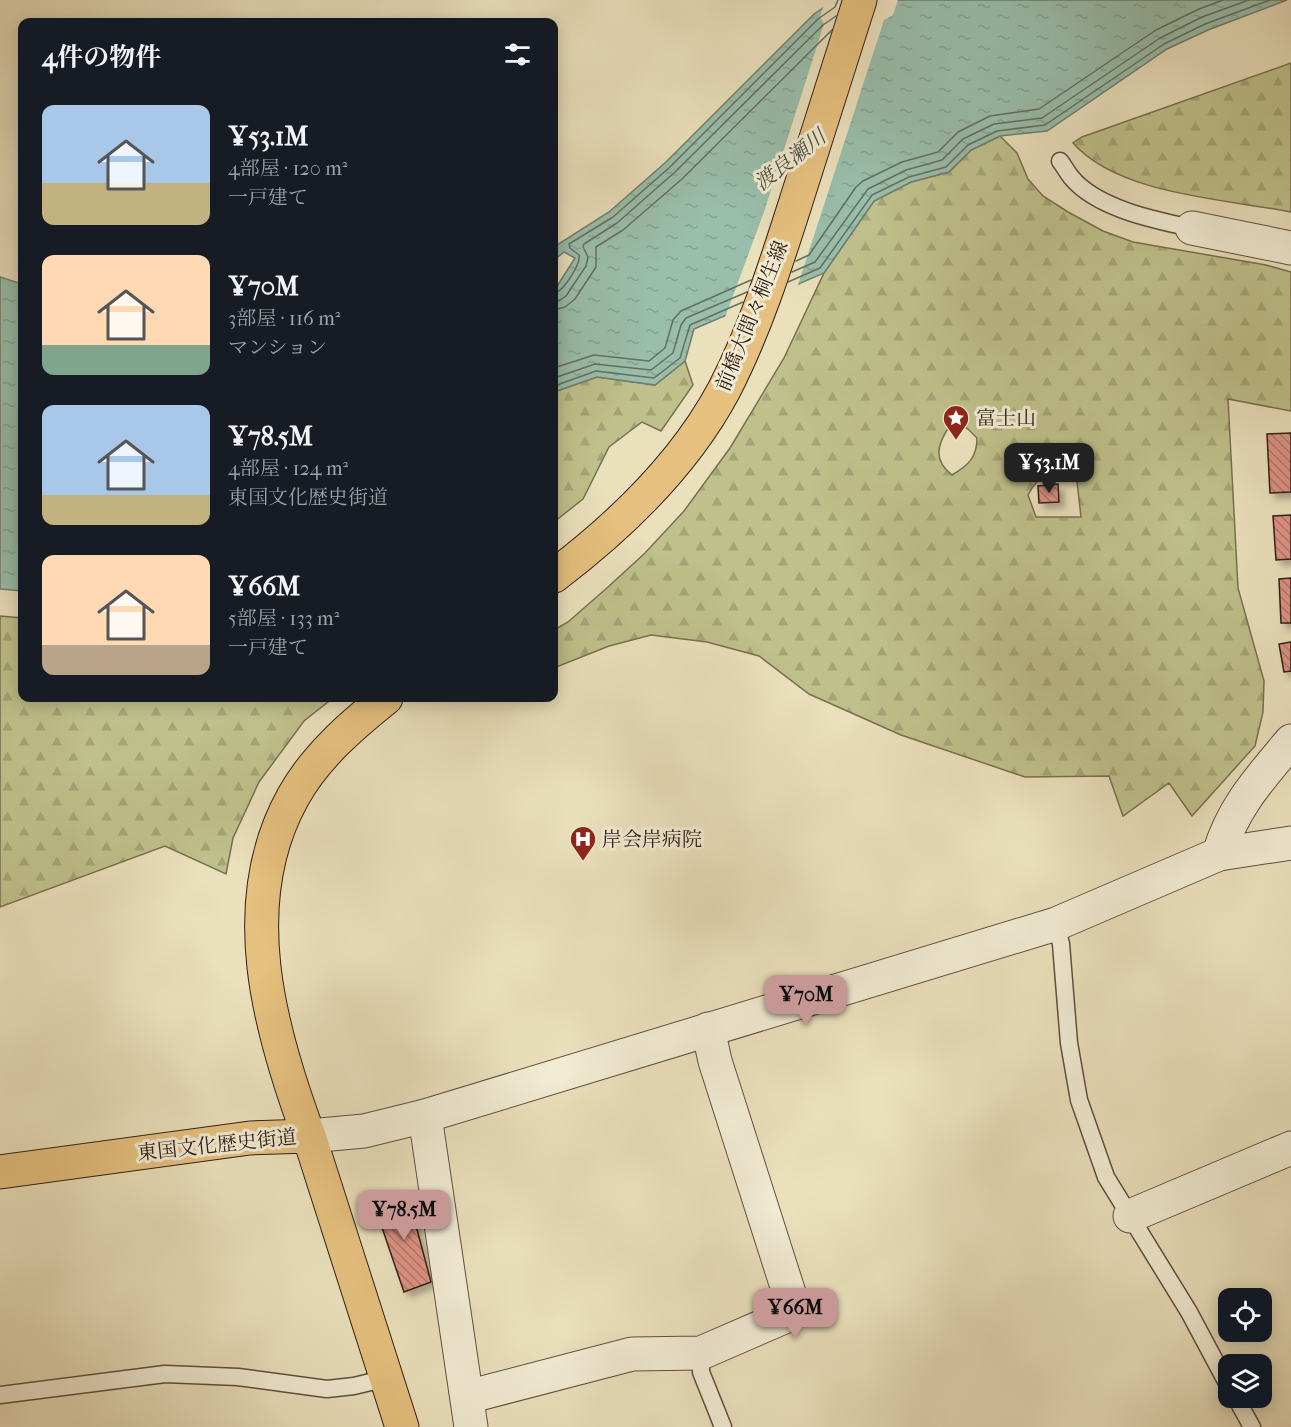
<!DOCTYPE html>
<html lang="ja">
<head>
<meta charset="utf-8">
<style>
	:root { --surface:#171b24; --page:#20242c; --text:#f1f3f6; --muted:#9ea1a6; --accent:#c59692 }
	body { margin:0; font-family:"IM FELL French Canon","Noto Serif JP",serif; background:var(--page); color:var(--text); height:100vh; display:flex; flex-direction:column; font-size:22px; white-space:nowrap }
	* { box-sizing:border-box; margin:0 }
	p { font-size:20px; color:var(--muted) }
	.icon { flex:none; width:33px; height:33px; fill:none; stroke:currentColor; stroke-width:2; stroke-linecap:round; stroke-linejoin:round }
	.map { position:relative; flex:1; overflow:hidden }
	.sheet { position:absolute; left:18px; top:18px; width:540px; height:684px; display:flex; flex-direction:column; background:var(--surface); border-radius:12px; box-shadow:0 3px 15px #0003 }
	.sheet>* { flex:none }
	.buttons { position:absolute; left:1218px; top:1288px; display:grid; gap:12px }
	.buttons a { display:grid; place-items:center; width:54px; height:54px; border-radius:12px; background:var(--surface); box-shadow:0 3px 15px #0003; font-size:30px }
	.price { position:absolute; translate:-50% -51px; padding:0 14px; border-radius:12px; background:var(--accent); color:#111; font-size:20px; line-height:39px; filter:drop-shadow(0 2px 3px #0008) }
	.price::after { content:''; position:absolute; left:50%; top:36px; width:18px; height:14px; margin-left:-9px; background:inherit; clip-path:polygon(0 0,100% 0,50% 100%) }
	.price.on { background:#222; color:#fff }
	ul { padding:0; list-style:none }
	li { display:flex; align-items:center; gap:18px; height:150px; padding:0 24px }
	li span { display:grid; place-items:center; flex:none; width:168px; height:120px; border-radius:12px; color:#555 }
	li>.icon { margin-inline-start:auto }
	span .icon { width:72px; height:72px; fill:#fffc; stroke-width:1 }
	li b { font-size:26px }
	h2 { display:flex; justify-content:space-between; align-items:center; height:72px; padding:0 24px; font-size:26px }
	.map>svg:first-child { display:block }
	.forest { fill:url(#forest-firs); stroke:#787050; stroke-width:1.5; fill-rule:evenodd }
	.water { fill:url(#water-ripples); stroke:#6f7f6f; stroke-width:1.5 }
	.pier { fill:#eae0bc }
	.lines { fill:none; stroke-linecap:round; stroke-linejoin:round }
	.shore { stroke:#646f60; stroke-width:1.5 }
	.building { fill:url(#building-back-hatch); stroke:#302016; stroke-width:1.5; filter:url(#shadow) }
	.service-casing { stroke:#5e5040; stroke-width:19 }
	.minor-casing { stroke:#5e5040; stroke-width:35 }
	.tertiary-casing { stroke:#5e5040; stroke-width:35 }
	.primary-casing { stroke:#302016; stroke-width:35 }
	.trunk-casing { stroke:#302016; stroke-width:35 }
	.service { stroke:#f1ebd3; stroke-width:16 }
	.minor { stroke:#f1ebd3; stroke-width:33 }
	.tertiary { stroke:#f1ebd3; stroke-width:33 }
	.primary { stroke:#e5c07e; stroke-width:33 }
	.trunk { stroke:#e5c07e; stroke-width:33 }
	.labels { text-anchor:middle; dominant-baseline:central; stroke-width:6; stroke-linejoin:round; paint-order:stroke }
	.street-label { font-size:20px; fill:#302016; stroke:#f1ebd3 }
	.poi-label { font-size:20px; fill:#302016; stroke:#f1ebd3; text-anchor:start }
	.water-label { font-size:21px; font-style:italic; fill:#504f43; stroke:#f1ebd3 }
</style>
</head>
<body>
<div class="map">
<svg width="1291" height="1427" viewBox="0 0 1291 1427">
	<defs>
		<pattern id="forest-firs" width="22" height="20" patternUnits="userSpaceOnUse" patternTransform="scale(1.5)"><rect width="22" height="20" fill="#bfc08b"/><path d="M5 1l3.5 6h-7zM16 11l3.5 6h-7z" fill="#a4a577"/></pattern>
		<pattern id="water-ripples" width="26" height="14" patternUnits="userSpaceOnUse" patternTransform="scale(1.5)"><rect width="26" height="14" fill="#99beab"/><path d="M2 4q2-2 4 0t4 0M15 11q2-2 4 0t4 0" fill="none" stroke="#84a392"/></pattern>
		<pattern id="building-back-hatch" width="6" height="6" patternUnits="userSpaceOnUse" patternTransform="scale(1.5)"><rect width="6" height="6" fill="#dc9284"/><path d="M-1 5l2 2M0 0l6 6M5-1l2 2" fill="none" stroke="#b3776b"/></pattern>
		<filter id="shadow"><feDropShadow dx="5.5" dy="5.5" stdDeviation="3" flood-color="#0004"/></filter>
	</defs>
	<rect width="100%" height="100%" fill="#eae0bc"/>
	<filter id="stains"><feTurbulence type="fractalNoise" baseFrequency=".00333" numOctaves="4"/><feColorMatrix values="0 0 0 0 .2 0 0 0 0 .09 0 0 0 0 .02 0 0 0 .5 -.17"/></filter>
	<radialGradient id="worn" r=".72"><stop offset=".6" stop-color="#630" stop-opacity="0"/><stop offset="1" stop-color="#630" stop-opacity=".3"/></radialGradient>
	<path class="forest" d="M1291 63V212C1226 199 1119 195 1073 143L1082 137Z
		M1000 136 1017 153 1028 179 1043 196 1068 212 1103 231 1133 242 1266 265 1291 272V411L1228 399 1238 588 1264 681 1263 712 1255 746 1192 816 1169 783 1123 816 1109 776 1025 777 901 735 809 694 759 656 707 642 651 635 609 646 554 668V630L568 622 608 587 645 553 684 511 730 448 784 358 824 273 874 201 911 182 949 172 971 150ZM958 424 968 429 977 438C977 457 969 465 952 475 933 460 937 445 949 427ZM1075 464 1081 517H1036L1028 495C1040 472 1052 472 1075 464Z
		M685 361 693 385 661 431 642 422 609 447 583 499 554 522V392L597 377 655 385Z
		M0 616 22 618V698H333L304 721 259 782 233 838 226 874 165 846 0 907Z"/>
	<path class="water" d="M835 0H1287L1208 30 1167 49 1047 131 1000 136 971 150 949 172 911 182 874 201 824 273 694 329 685 361 655 385 597 377 554 392V291L575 258 564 252 554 260V247L609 212 666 162 814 14Z
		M0 277 22 284V591L0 589Z"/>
	<path class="pier" d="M830 0H898L893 15 884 20 797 288 724 320 764 212 824 24 820 17 824 4Z"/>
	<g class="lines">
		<path class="shore" d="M796 261 809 255 856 187 863 181 902 162 938 152 958 132 990 116 1039 109 1156 30 1199 9 1223 0
			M792 272 815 262 868 189 906 170 942 160 963 139 994 124 1042 118 1160 38 1202 17 1249 0
			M788 282 820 268 872 195 909 177 946 167 968 145 997 131 1045 125 1164 44 1205 24 1270 0
			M554 293C563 292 581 264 579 255L570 248 569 244 613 217 670 167 818 19 835 7 838 0
			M554 301 560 300 566 296 586 266 588 257 583 247 584 244 617 223 675 172 823 25 836 16
			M554 310 565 307 575 299 596 267V247L623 230 682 179 832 30
			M554 368 594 355 649 361 665 348 673 320 681 311 751 280
			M554 378 595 364 651 370 673 353 681 325 686 318 747 292
			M554 386 596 371 654 378 680 358 690 325 743 302"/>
	</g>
	<path class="building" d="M1291 433V492L1270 493 1267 434Z
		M1058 484 1059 502 1039 503 1038 486Z
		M1291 515V559L1276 560 1273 516Z
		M1291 578V623H1281L1279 579Z
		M1291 642V671L1284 672 1279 644Z
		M407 1192 431 1282 404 1292 376 1210 378 1202Z"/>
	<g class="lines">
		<g class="service-casing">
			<path id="service" d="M1060 161C1064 166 1067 172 1071 177 1096 208 1154 220 1192 228
				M1056 924 1061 944 1069 1043 1079 1100 1106 1177 1189 1312 1228 1385
				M701 1353V1372L723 1427
				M0 1395 165 1374 238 1377 327 1389 354 1386 387 1378
				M1236 1398 1252 1427"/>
		</g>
		<g class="minor-casing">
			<path id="minor" d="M1192 228 1291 248
				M1219 854C1232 808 1261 777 1291 741
				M425 1116 471 1427
				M1130 1216 1291 1148
				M467 1397 632 1354 701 1353 784 1317 790 1307 789 1293 715 1061 708 1029"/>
		</g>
		<g class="tertiary-casing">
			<path id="tertiary" d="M309 1136 364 1131 425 1116 1056 924 1219 854 1291 843"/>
		</g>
		<g class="primary-casing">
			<path id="primary" d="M554 576C620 526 684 465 724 390 756 328 777 261 798 195 819 130 839 65 860 0
				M309 1136C269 1029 234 903 293 797 315 757 351 726 386 698"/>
		</g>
		<g class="trunk-casing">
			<path id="trunk" d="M0 1172 250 1138 309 1136 402 1427"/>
		</g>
		<use href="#service" class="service"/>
		<use href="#minor" class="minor"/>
		<use href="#tertiary" class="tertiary"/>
		<use href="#primary" class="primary"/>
		<use href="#trunk" class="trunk"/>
	</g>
	<defs>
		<g id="sight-pin" transform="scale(1.35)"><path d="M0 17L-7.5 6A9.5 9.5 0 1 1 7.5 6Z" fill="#8f2418" stroke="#f1ebd3"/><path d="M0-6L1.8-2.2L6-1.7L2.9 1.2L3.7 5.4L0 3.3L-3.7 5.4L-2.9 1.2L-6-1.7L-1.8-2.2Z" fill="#fff"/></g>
		<g id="hospital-pin" transform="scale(1.35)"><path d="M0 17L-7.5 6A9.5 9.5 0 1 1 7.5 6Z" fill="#8f2418" stroke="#f1ebd3"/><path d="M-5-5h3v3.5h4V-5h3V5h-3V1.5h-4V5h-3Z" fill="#fff"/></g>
	</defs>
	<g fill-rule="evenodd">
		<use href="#sight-pin" x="956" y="418"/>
		<use href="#hospital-pin" x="583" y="839"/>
	</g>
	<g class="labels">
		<g class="street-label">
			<text transform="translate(752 316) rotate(-68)">前橋大間々桐生線</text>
			<text transform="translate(217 1145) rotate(-6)">東国文化歴史街道</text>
		</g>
		<g class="poi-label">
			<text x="976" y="418">富士山</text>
			<text x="602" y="839">岸会岸病院</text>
		</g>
		<g class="water-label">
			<text transform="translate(790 160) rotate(-38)">渡良瀬川</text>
		</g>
	</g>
	<rect width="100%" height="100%" filter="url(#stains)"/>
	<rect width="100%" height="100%" fill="url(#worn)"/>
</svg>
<div class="buttons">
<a><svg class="icon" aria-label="locate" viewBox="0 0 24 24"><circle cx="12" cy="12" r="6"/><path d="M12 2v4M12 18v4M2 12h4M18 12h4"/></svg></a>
<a><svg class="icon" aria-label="layers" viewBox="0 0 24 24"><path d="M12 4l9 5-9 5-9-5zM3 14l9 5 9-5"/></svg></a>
</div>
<b class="price on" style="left:1049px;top:494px">¥53.1M</b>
<b class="price" style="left:806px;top:1026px">¥70M</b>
<b class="price" style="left:404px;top:1241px">¥78.5M</b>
<b class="price" style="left:795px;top:1339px">¥66M</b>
<section class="sheet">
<h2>4件の物件<svg class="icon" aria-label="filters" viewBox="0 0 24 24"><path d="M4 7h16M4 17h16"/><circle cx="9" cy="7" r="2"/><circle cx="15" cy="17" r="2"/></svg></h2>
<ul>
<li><span style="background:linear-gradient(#a9c7e8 65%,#c2b280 0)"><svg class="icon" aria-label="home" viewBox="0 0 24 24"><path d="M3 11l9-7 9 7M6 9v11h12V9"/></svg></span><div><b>¥53.1M</b><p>4部屋 · 120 m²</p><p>一戸建て</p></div></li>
<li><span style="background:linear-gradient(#ffd9b3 75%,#7fa58c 0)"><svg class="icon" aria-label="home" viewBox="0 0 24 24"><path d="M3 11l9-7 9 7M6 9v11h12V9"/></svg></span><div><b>¥70M</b><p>3部屋 · 116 m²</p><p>マンション</p></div></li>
<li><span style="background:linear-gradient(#a9c7e8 75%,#c2b280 0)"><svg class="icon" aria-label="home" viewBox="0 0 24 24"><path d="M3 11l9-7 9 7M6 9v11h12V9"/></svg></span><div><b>¥78.5M</b><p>4部屋 · 124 m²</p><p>東国文化歴史街道</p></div></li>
<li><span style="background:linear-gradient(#ffd9b3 75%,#b9a48a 0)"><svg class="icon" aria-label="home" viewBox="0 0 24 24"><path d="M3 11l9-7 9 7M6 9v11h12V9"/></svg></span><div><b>¥66M</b><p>5部屋 · 133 m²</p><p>一戸建て</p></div></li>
</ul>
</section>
</div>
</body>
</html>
